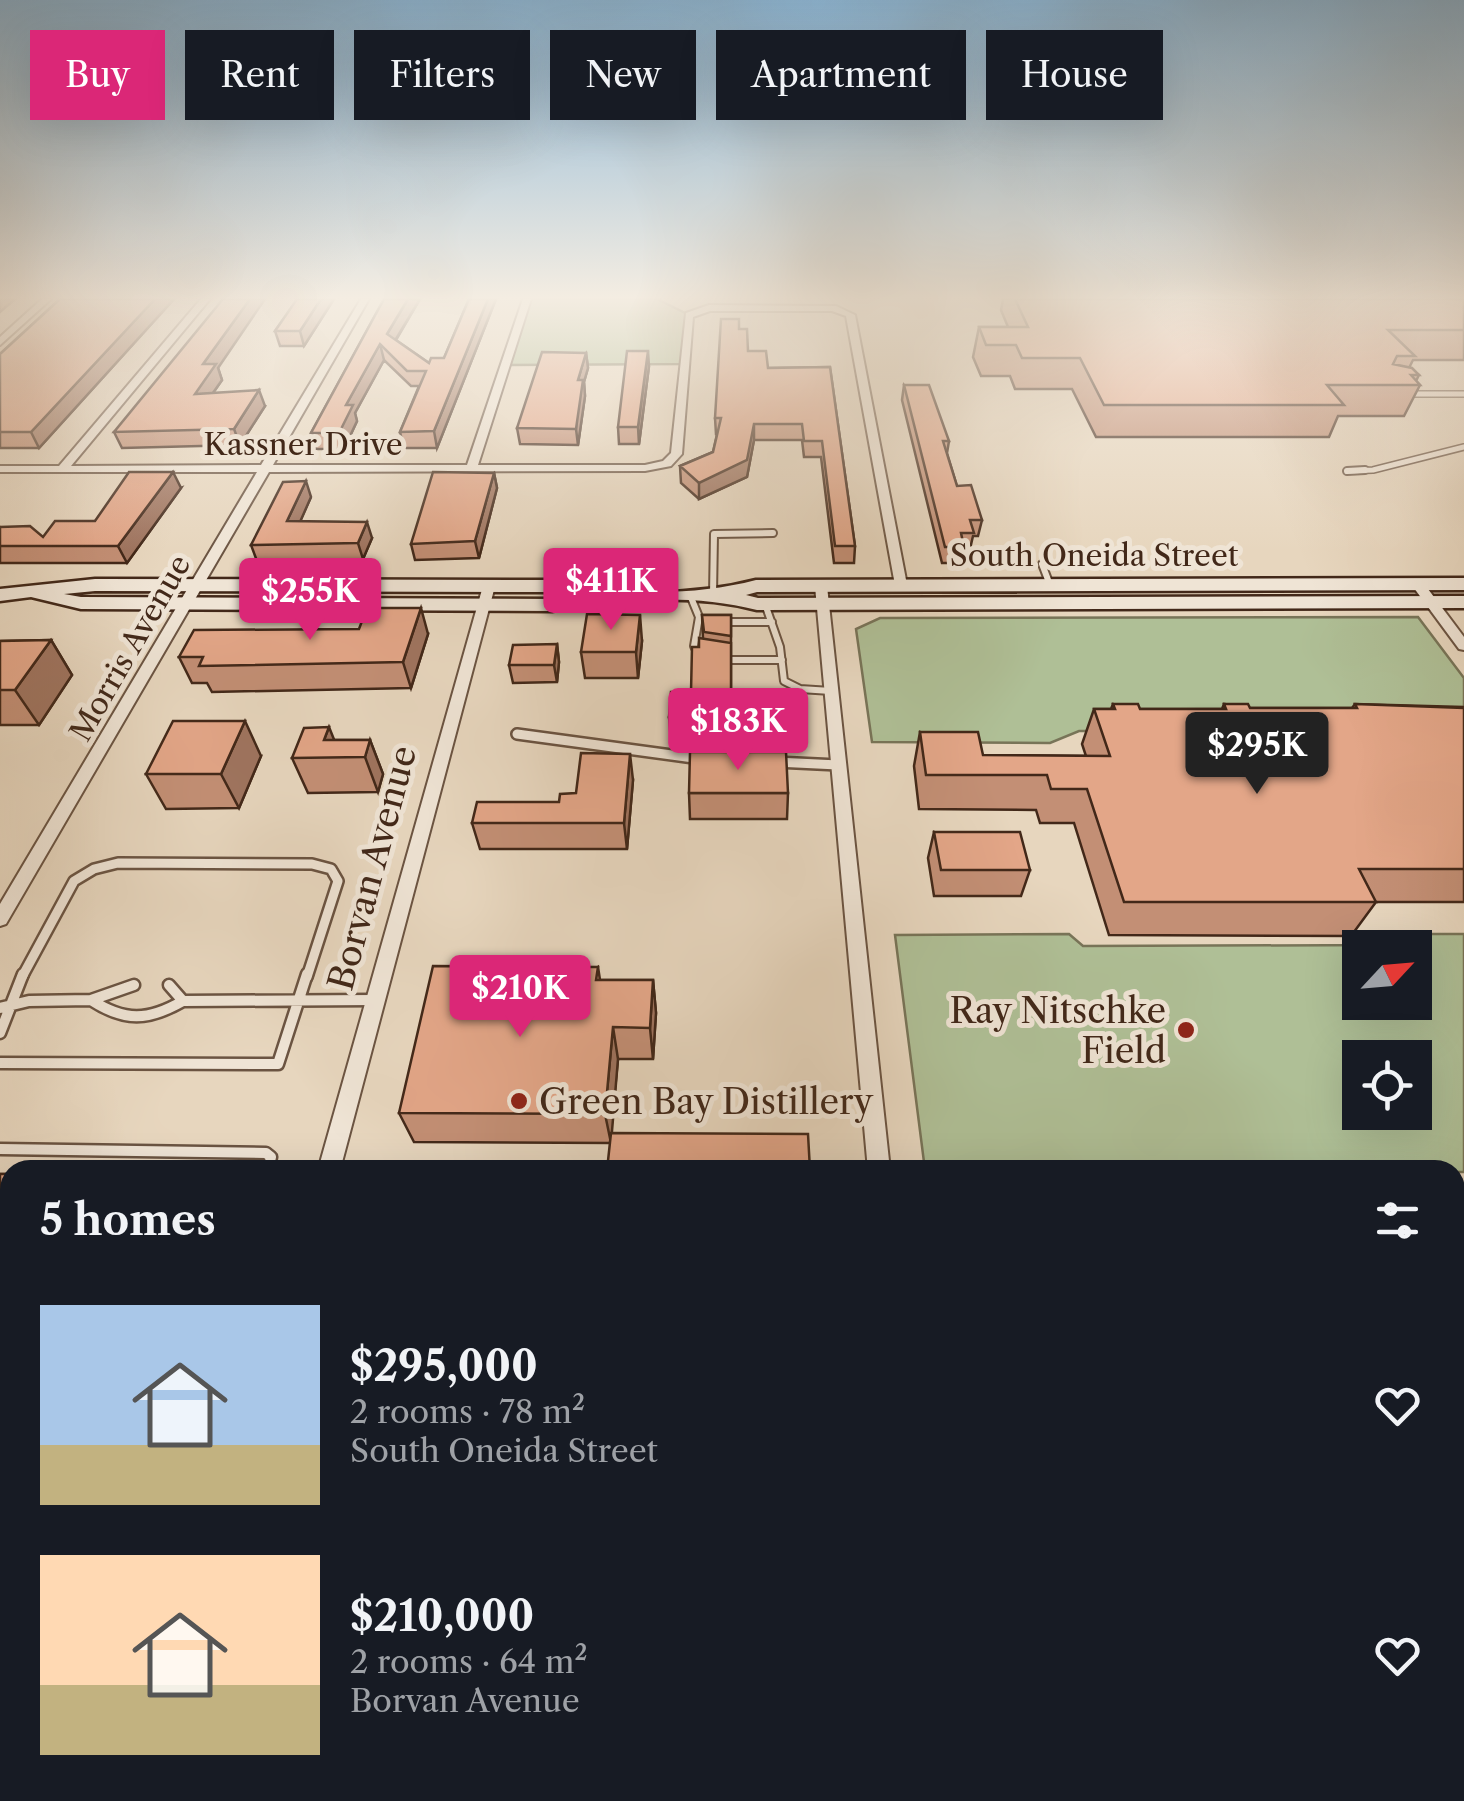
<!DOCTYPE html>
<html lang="en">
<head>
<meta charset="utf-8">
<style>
	:root { --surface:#171b24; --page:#242831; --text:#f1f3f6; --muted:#9ea1a6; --accent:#db2777 }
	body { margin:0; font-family:"Libre Caslon Text",serif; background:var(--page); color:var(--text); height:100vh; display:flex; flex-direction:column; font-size:38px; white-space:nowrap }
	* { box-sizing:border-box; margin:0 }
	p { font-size:32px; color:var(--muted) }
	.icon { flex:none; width:55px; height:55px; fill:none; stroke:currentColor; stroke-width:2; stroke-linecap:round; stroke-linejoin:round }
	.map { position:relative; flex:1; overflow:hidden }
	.sheet { position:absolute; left:0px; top:1160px; width:1465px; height:642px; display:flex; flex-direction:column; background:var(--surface); border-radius:30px 30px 0 0; box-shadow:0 10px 40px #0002 }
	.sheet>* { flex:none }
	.hud { position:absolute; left:30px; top:30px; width:1405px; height:90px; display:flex; gap:20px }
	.needle { width:65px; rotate:64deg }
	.controls { position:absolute; left:1342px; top:930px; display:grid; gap:20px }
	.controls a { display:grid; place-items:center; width:90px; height:90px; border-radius:0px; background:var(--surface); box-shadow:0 10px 40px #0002; font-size:50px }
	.price { position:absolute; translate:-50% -85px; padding:0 22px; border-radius:10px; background:var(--accent); color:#fff; font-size:32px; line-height:65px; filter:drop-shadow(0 2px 5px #0008) }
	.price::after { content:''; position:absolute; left:50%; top:60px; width:30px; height:22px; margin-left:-15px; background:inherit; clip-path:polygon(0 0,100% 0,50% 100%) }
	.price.selected { background:#222; color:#fff }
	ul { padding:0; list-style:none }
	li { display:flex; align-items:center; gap:30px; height:250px; padding:0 40px }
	li span { display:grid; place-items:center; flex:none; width:280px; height:200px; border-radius:0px; color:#555 }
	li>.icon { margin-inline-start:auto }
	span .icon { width:120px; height:120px; fill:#fffc; stroke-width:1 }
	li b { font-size:42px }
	h2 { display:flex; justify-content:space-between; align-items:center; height:120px; padding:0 40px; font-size:42px }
	.chip { padding:0 35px; border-radius:0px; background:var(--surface); box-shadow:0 10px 40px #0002; font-size:35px; line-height:90px }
	.chip.selected { background:var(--accent); color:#fff }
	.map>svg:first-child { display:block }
	.green { fill:#afbf96; stroke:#787458; stroke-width:2.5; fill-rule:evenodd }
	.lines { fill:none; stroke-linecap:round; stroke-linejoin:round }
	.lane-far4-casing { stroke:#6b5442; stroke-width:8 }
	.lane-far3-casing { stroke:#6b5442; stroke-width:10 }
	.lane-far2-casing { stroke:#6b5442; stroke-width:14 }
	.lane-far1-casing { stroke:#6b5442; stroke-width:15 }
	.lane-casing { stroke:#6b5442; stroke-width:19 }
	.street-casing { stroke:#6b5442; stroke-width:4 }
	.secondary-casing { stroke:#422819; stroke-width:5 }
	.lane-far4 { stroke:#efe4d5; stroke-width:5 }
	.lane-far3 { stroke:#efe4d5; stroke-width:6 }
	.lane-far2 { stroke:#efe4d5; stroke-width:9 }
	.lane-far1 { stroke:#efe4d5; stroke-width:10 }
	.lane { stroke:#efe4d5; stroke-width:14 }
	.street { fill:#efe4d5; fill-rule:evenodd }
	.secondary { fill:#efe4d5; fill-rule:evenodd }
	.wall { fill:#c38f75; stroke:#422819; stroke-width:2.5 }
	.shaded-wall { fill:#9f745f; stroke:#422819; stroke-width:2.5 }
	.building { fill:#e3a688; stroke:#422819; stroke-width:2.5 }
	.poi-dot { fill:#8f2418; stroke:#efe4d5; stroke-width:4 }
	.labels { text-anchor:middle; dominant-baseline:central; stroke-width:10; stroke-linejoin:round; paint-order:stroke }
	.far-street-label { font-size:30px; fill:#422819; stroke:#efe4d5 }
	.street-label { font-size:35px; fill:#422819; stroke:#efe4d5 }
	.poi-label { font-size:35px; fill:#422819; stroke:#efe4d5; text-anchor:end }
</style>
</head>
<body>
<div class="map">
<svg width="1464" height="1801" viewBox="0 0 1464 1801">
	<rect width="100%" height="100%" fill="#e7d6be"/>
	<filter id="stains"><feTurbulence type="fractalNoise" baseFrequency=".002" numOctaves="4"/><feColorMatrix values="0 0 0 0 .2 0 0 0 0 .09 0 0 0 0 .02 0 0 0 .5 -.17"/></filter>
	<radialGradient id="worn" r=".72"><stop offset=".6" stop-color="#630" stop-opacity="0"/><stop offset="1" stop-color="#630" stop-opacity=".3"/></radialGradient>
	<path class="green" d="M527 299H657L689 315 683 364 505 365Z
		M1418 617 1464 678V731H1079L1050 743 872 742 856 629 880 618Z
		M1069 934 1083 946 1383 945 1389 934H1464V1172L925 1170 895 935ZM1360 948H1415V1002H1360ZM1360 1058H1415V1112H1360Z"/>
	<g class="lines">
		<g class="lane-far4-casing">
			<path id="lane-far4" d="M1407 394H1464
				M1347 471 1373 470 1464 447"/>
		</g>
		<g class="lane-far3-casing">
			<path id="lane-far3" d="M1347 471 1365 470
				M1042 564 1050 585
				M690 595 699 617 694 646 698 654
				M713 595 714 534 773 533
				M765 604 780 647 784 681 800 689 831 691
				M720 622H772
				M723 660H782"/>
		</g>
		<g class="lane-far2-casing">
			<path id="lane-far2" d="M517 734 701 759
				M776 762 838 765
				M22 977 74 881 94 869 118 863 312 864 331 869 338 881 307 977"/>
		</g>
		<g class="lane-far1-casing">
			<path id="lane-far1" d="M169 985 183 1001 375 1000
				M91 1000C125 1022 148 1021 183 1001
				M0 1008 29 1001 91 1000 134 985
				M0 1033 23 974
				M0 1063 278 1064 307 974
				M0 1149 266 1153 271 1157 268 1170"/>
		</g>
		<g class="lane-casing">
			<path id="lane" d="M1455 1433H1464
				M1455 1540H1464
				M1455 1669H1464"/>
		</g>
		<g class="street-casing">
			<path id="street" d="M42 299H51L0 345V337Z
				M201 299H210L71 466 261 465 361 299H369L273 465H467L523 299H531L478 465H645L663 461 671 453 686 313 709 305 836 306 855 315 907 585 901 589 895 585 846 316 832 311H710L693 317 682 454 671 466 645 471 269 472 6 924 0 926V904L257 472H0V466H59Z
				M1417 580 1422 581 1464 637V650L1459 649 1411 584Z
				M489 582 495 586 340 1170H318L483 586Z
				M821 582 827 586 890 1170H868L815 586Z
				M1455 1201H1464V1223H1455Z
				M146 1792H176L174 1801H144Z
				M926 1792H956L957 1801H927Z"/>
		</g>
		<g class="secondary-casing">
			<path id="secondary" d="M1464 578V590L757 592 746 595 758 598 1464 596V608L757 610C691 593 618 599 552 611L81 609 31 597 0 601V589L95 579 553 580C616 595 691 597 756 580ZM95 591 553 592 572 596 552 599 81 597 64 594Z"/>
		</g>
		<use href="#lane-far4" class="lane-far4"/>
		<use href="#lane-far3" class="lane-far3"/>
		<use href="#lane-far2" class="lane-far2"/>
		<use href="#lane-far1" class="lane-far1"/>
		<use href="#lane" class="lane"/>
		<use href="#street" class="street"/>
		<use href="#secondary" class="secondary"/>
	</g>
	<path class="wall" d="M60 299H174L39 448H0V354Z
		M298 299H334L304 346H280L275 331Z
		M384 299H420L396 340 429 363 444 358 469 299H496L437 448H404L400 432 419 386H411L384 360 355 413 357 421 344 449H316L311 433Z
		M1003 299H1464V360H1413L1409 368 1419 375 1416 381 1420 385 1404 416H1338L1329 437H1096L1072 389H1015L1010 376H981L973 357 979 327H1008L1001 310Z
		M739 329 748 351 768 368 830 367 855 546 854 563H834L821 457H804L802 440H754L747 477 699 499 681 483 680 466 713 452 717 434H716L715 418Z
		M586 353 588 368 584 382 585 396 578 445 520 444 517 428Z
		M649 366 639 444H619L618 427Z
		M218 368 222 380 213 393 265 406 240 445 122 448 114 432Z
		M904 385 949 441 947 453 957 486 982 520 978 536H973L970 549H964L961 563H942L902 400Z
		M494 473 497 488 479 558 415 560 411 544Z
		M181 488 127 563H0V527L43 537 95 521Z
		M311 497 300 521 372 538 363 559 257 561 251 545Z
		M702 615H731V692L781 717 780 741H671L669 717 691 692 699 647 703 639Z
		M428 634 411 688 212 692 207 683H192L179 657Z
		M51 640 72 675 39 725H0V641Z
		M642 641 638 678H585L581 652Z
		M557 644 559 662 557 682 513 683 509 665Z
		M1113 704 1140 709H1222L1224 704 1250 708H1352L1355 704 1464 707V902H1376L1351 936 1109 935 1074 823H1040L1036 810 919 809 914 766 920 732 983 755 1086 756 1082 744 1094 709H1111Z
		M334 740H370L383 774 378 792 308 793 292 758Z
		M261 756 239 808 166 809 146 774Z
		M633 780 627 849H480L472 823 559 802 576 793Z
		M689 793H788L787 819H690Z
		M934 832 1030 870 1021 896H934L928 858Z
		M598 967 600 980H653L656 1013 653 1059H618L610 1143 414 1142 399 1113Z
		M0 1174H10V1332H0Z"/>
	<path class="shaded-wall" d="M0 299H15L0 312Z
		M155 299H174L39 448 31 432Z
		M250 299H265L218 368 222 380 201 410 195 394 203 364Z
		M321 299H334L304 346 300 331Z
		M408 299H420L390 349 387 334Z
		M488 299H496L437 448 434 431Z
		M380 344 384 360 355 413 357 421 344 449 339 433 346 405Z
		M648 351 649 366 639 444 638 427Z
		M586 353 588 368 584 382 585 396 578 445 576 429 578 380Z
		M259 390 265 406 240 445 234 429Z
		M754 424V440L747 477 699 499V483Z
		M173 472 181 488 127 563 118 546Z
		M494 473 497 488 479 558 475 541Z
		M306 481 311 497 293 538 287 521Z
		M367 522 372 538 363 559 358 543Z
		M421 608 428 634 411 688 403 662Z
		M640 615 642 641 638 678 636 652Z
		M51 640 72 675 39 725 15 690Z
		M557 644 559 662 557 682 554 665Z
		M245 721 261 756 239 808 221 774Z
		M329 727 341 757 324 740Z
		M370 740 383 774 378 792 365 757Z
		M630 754 633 780 627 849 624 823Z
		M653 980 656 1013 653 1059 650 1028Z
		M613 1027 618 1059 611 1143 605 1114Z
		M10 1712V1792H32L29 1801H0V1742Z
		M625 1792H632V1801H625Z"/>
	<path class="building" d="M60 299H155L31 432H0V354Z
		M223 299H250L203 364H216L195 394 259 390 234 429 114 432Z
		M297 299H321L300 331H275Z
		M384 299H408L387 334 429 363 431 358H444L469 299H488L434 431 400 432 426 371H407L380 344 346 405H353L339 433H311Z
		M1015 299H1464V330H1388L1415 356H1397L1393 364 1412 368 1419 375H1411L1420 385H1327L1344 405H1104L1080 358H1022L1016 345H986L979 327H1028Z
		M721 319H739V329H747L748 351H766L768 368 830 367 855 546H835L822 441H804L802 424H754L747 460 699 483 680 466 713 452 721 418H715Z
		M627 351H648L638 427H618Z
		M542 352 586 353 578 380H583L576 429 517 428Z
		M904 385H929L949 441H943L957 486 971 485 982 520H970L974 533H961L964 547H945Z
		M129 472H173L118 546H0V527L30 526 43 537 55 521H95Z
		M433 472 494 473 475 541 411 544Z
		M306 481 287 521 367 522 358 543 251 545 283 482Z
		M367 608H421L403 662 199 666 203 657H179L194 630 359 629Z
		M587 614 640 615 636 652H581Z
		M702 615H731V636L704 632Z
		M699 638 731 643V692H780L781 717H669L671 692H691L692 647H699Z
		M51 640 15 690H0V641Z
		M557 644 554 665H509L513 645Z
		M1113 704H1138L1140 709H1226L1224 704H1248L1250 708H1357L1355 704 1464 708V869H1359L1376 902H1124L1087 789H1051L1047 775H926L920 732H978L983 755 1110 756 1094 709H1115Z
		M173 721H245L221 774H146Z
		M329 727 324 740H370L365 757 292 758 304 728Z
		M690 752H786L788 793H689Z
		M581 753 630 754 624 823H472L477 802H559L560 794 576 793Z
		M934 832H1020L1030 870H941Z
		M433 966 598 967 596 980H653L650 1028 613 1027 605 1114 399 1113Z
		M611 1133 808 1134 810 1170H607Z
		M0 1174H10V1309H0Z
		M0 1688H10V1712L0 1742Z
		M236 1792H625V1801H234Z"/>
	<linearGradient id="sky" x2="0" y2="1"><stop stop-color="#89b5d6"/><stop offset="0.54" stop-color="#f4ede2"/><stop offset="1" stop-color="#f4ede2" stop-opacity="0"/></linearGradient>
	<rect width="1464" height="551" fill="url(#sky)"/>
	<g class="poi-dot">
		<circle cx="1186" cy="1030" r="10"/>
		<circle cx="519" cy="1101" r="10"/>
	</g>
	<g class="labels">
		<g class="far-street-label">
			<text x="303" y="444">Kassner Drive</text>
			<text x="1094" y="555">South Oneida Street</text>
			<text transform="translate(130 648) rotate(-60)">Morris Avenue</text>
		</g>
		<g class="street-label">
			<text transform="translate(372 868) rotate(-75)">Borvan Avenue</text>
		</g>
		<g class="poi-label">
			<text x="1166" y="1010">Ray Nitschke<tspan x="1166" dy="40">Field</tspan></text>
			<text x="539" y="1101" text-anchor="start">Green Bay Distillery</text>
		</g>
	</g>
	<rect width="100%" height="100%" filter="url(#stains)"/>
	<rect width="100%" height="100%" fill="url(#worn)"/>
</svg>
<div class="controls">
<a><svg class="needle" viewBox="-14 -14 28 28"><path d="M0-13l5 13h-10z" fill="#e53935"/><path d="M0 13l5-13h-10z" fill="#9ea1a6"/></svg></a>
<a><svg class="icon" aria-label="locate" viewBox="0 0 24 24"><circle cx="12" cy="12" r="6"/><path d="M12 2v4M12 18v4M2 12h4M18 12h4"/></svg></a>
</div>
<b class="price" style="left:611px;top:633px">$411K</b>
<b class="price" style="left:310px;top:643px">$255K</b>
<b class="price" style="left:738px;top:773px">$183K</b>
<b class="price selected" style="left:1257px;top:797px">$295K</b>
<b class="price" style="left:520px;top:1040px">$210K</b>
<div class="hud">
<a class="chip selected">Buy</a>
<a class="chip">Rent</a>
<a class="chip">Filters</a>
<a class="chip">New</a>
<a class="chip">Apartment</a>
<a class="chip">House</a>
</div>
<section class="sheet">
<h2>5 homes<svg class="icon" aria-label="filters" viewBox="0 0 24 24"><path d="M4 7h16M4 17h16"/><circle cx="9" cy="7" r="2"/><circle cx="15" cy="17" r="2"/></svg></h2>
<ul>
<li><span style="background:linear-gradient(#a9c7e8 70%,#c2b280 0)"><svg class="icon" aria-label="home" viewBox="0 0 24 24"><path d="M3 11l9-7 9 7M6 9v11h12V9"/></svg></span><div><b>$295,000</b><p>2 rooms · 78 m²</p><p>South Oneida Street</p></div><svg class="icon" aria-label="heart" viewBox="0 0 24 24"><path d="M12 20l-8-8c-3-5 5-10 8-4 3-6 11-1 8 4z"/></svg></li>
<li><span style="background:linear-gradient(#ffd9b3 65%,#c2b280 0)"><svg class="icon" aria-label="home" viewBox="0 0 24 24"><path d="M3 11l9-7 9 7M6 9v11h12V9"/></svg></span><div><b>$210,000</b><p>2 rooms · 64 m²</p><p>Borvan Avenue</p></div><svg class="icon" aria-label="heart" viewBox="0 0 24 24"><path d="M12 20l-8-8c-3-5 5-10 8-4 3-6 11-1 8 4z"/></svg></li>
</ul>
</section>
</div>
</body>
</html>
